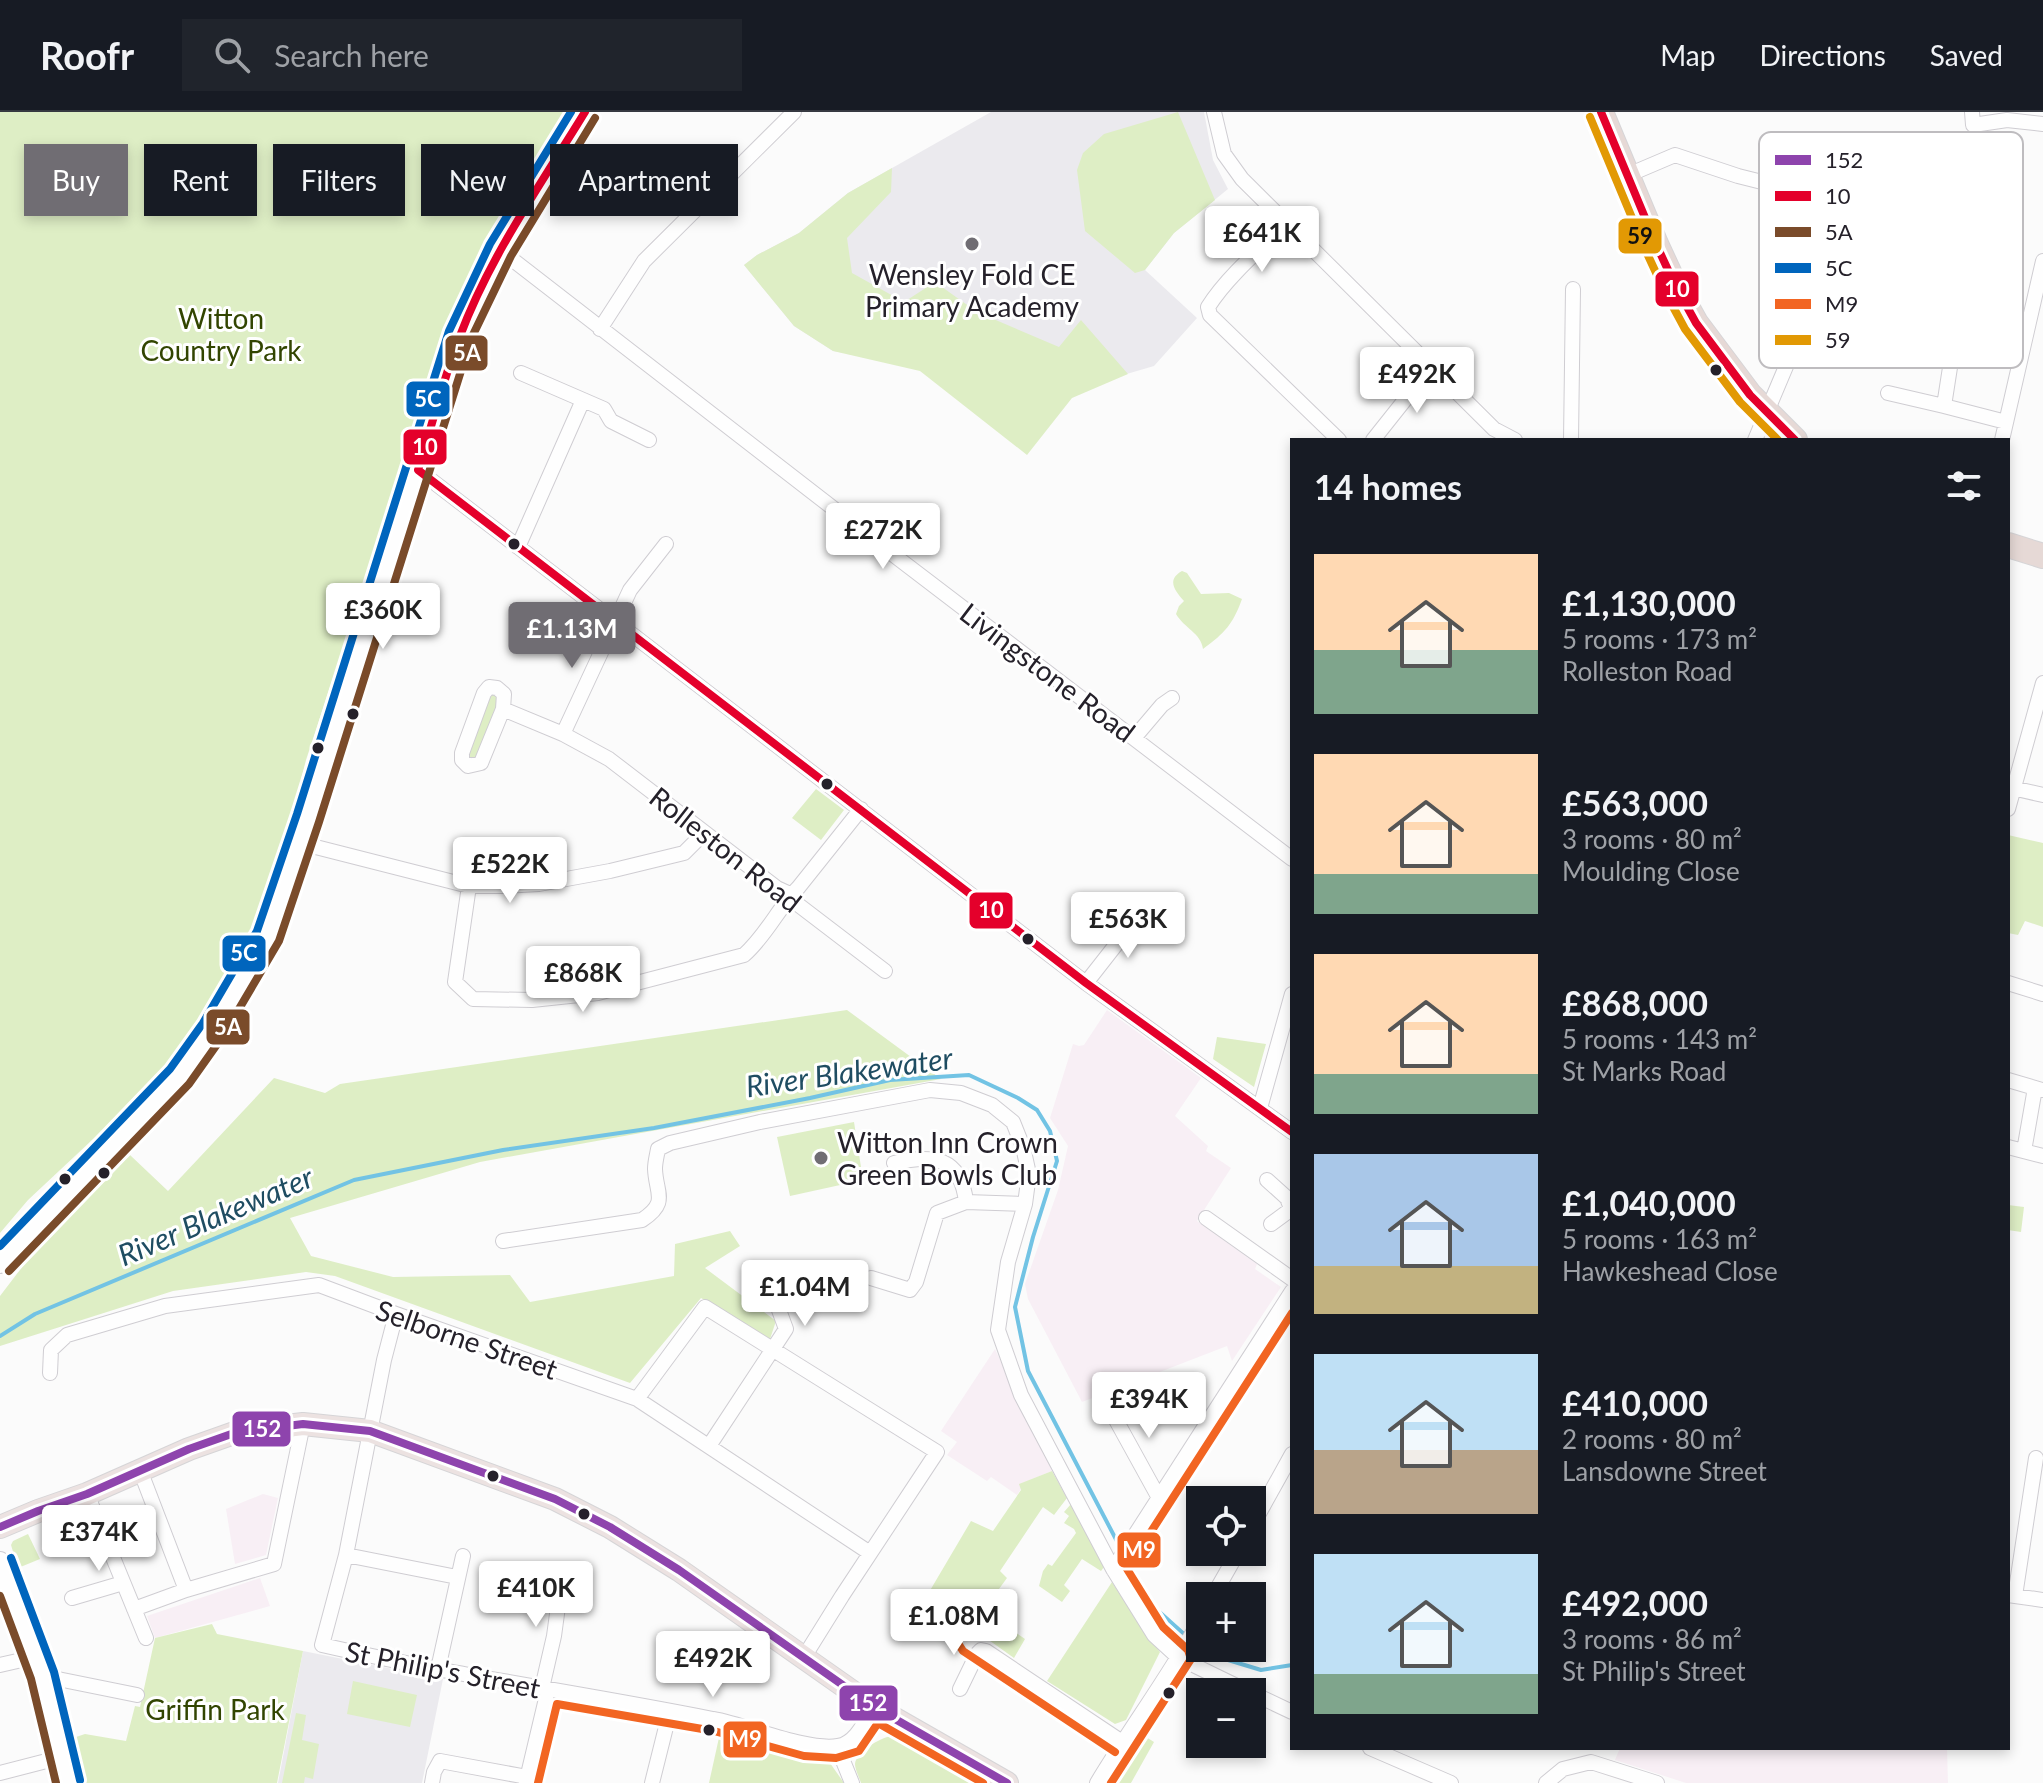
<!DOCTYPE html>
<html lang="en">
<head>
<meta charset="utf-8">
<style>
	:root { --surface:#171b24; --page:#20242c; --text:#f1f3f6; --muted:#9ea1a6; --line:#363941; --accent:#706d73 }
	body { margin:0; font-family:Lato,sans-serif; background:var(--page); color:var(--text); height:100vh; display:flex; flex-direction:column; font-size:30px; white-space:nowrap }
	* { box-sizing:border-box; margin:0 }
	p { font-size:26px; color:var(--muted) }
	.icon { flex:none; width:44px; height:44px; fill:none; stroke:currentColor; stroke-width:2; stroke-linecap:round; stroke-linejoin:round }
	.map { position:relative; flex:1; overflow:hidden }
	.details { position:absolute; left:1290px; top:326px; width:720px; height:1312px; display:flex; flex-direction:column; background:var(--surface); border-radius:0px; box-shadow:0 4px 12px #0003 }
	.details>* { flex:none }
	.hud { position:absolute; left:24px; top:32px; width:760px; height:72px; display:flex; gap:16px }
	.buttons { position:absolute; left:1186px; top:1374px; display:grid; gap:16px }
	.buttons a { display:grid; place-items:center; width:80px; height:80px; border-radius:0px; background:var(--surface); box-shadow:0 4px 12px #0003; font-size:40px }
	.price { position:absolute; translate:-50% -68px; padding:0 18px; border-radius:8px; background:#fff; color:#222; font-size:26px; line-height:52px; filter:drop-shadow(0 2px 4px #0008) }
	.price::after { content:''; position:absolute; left:50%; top:48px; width:24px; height:18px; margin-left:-12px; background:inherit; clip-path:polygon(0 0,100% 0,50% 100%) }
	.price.selected { background:var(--accent); color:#fff }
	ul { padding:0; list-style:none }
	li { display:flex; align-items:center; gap:24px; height:200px; padding:0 24px }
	li span { display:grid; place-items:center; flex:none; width:224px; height:160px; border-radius:0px; color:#555 }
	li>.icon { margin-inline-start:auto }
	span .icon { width:96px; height:96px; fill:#fffc; stroke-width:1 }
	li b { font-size:34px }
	h2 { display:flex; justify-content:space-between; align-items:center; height:96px; padding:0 24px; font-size:34px }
	.chip { padding:0 28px; border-radius:0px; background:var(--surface); box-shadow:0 4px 12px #0003; font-size:28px; line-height:72px }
	.chip.selected { background:var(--accent); color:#fff }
	header { display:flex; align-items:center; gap:48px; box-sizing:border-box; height:112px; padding:0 40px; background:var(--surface); border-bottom:2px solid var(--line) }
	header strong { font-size:38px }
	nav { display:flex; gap:44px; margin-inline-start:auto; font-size:28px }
	.search { width:560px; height:72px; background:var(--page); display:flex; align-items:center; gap:20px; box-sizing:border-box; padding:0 28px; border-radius:0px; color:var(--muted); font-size:30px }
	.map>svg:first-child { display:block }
	.industrial { fill:#f8eff5 }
	.built { fill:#ebeaee }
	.green { fill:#deeec5 }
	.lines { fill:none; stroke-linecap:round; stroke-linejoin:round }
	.stream { stroke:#72c3e4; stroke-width:4 }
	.minor-casing { stroke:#cfcdd2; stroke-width:16 }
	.secondary-casing { stroke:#cfcdd2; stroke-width:22 }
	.primary-casing { stroke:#d6d5d7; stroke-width:24 }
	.trunk-casing { stroke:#d6d5d7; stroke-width:26 }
	.minor { stroke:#fefefe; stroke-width:14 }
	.secondary { stroke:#fefefe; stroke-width:20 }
	.primary { stroke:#ece2e1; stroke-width:22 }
	.trunk { stroke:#e6d9d6; stroke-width:24 }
	.bus-1-casing { stroke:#fff; stroke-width:14 }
	.bus-2-casing { stroke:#fff; stroke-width:14 }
	.bus-3-casing { stroke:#fff; stroke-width:14 }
	.bus-4-casing { stroke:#fff; stroke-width:14 }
	.bus-5-casing { stroke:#fff; stroke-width:14 }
	.bus-6-casing { stroke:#fff; stroke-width:14 }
	.bus-1 { stroke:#8e44ad; stroke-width:8 }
	.bus-2 { stroke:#e4002b; stroke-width:8 }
	.bus-3 { stroke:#7a4b2a; stroke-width:8 }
	.bus-4 { stroke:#0065bd; stroke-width:8 }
	.bus-5 { stroke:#f26522; stroke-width:8 }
	.bus-6 { stroke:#e29904; stroke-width:8 }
	.poi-dot { fill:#706d73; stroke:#fff; stroke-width:3 }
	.bus-dot { fill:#25212a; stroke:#fff; stroke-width:3 }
	.labels { text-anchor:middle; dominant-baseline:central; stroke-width:6; stroke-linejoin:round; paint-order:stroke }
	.poi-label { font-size:28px; fill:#25212a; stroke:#fff }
	.park-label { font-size:28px; fill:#324501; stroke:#fff }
	.street-label { font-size:28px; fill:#25212a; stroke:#fff }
	.water-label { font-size:30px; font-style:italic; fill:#1f4d62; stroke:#fff }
	.key { fill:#fff; stroke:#bebcbf; stroke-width:2 }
	.key-label { font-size:22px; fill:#25212a }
	.line-badge { stroke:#fff; stroke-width:3 }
	.badge-label { font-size:22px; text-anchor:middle; font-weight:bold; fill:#fff }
	.pale-badge-label { font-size:22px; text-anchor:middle; font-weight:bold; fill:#111 }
</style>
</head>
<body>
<header>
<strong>Roofr</strong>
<div class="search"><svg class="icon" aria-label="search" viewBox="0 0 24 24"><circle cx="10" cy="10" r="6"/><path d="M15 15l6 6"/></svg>Search here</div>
<nav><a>Map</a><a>Directions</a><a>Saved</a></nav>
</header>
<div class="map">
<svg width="2043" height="1671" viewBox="0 0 2043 1671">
	<rect width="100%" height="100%" fill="#fbfbfb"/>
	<path class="industrial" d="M1107 898 1201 966 1175 1004 1208 1034 1206 1039 1231 1056 1197 1109 1257 1152 1255 1157 1281 1175 1232 1249 1227 1234 1082 1290 1028 1187 1025 1172 1058 1078 1068 1034 1050 1006 1073 932 1079 934 1084 933Z
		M995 1237 1052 1359 1020 1372 1021 1377 1017 1383 991 1365 987 1369 947 1343 957 1330 941 1319Z
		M263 1382 278 1386 266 1443 235 1452 226 1397Z
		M260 1466 270 1494 155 1526 147 1504Z
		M1620 1636H1947L1948 1671H1686L1615 1648Z"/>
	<path class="built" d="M991 0H1204L1213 48 1228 77 1174 121 1145 158 1197 206 1154 254 1072 278 833 239 794 214 744 153 757 143 799 121 848 81Z
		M303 1539 443 1567 422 1671H278Z"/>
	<path class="green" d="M0 0H585L575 14 449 257 400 362 306 648 281 747 256 817 243 844 203 909 170 955 28 1088 0 1121Z
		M1178 0 1215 88 1174 121 1145 158 1135 161 1085 119 1077 58 1083 41 1104 22Z
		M892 56 891 80 847 126 852 161 904 190 935 170 977 200 1059 235 1081 208 1128 262 1072 286 1027 343 920 259 833 239 794 214 744 153 757 143 799 121 848 81Z
		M1182 459 1187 461 1201 482 1229 481 1242 487C1233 512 1225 521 1203 537 1201 521 1184 516 1176 502L1179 494 1184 489C1175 479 1166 468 1182 459Z
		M487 580 501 585 477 647 468 646 467 639Z
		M816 677 844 698 821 728 792 706Z
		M2008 723 2043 731V815L2025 809 2018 823 2008 821Z
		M847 898 941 967 480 1050 290 1106 311 1144 393 1165 510 1163 530 1190 674 1164 675 1132 730 1119 740 1134 705 1156 776 1209 770 1227 701 1186 630 1271 335 1164 306 1160 173 1179 0 1234V1184L39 1133 130 1043 168 1079 274 966 325 981 340 972Z
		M1217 925 1266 932 1254 975 1213 947Z
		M854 1010 863 1068 790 1084 777 1025Z
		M2008 1093 2024 1095 2021 1120 2008 1118Z
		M1052 1359 1067 1386 1054 1403 1043 1395 1000 1459 1007 1466 988 1492 965 1477 949 1501 925 1487 971 1409 993 1419 1021 1378 1019 1372Z
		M1071 1392 1104 1455 1101 1459 1082 1447 1064 1473 1070 1479 1062 1490 1039 1474 1043 1459 1048 1452 1052 1454 1076 1421 1074 1417 1064 1411 1069 1404 1064 1400Z
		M28 1422 40 1447 18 1456 11 1433 13 1429Z
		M1112 1470 1142 1517 1160 1540 1126 1608 1115 1612 1047 1569Z
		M990 1503 1025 1527 1014 1546 986 1526 981 1519Z
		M212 1512 217 1522 303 1539 277 1671H77L69 1634 74 1632 73 1626 85 1622 126 1629 135 1594 140 1595 155 1526Z
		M353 1569 417 1583 410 1615 347 1602Z
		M296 1601 306 1603 302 1628 319 1632 313 1667 305 1665 304 1671H282Z
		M1138 1620 1154 1630 1131 1671H1109Z
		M720 1621 801 1649 830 1651 844 1671H709Z
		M891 1624 900 1626 976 1667 973 1671H861C859 1665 855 1657 855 1652 856 1640 880 1626 891 1624Z"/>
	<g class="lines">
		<path class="stream" d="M0 1224 35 1202 354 1068 503 1038 654 1016 810 986 890 968 969 963 1018 986 1037 998 1050 1019 1057 1049 1033 1125 1015 1195 1028 1259 1121 1437
			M1125 1444 1155 1496 1205 1541 1261 1558 1292 1553"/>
		<g class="minor-casing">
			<path id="minor" d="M1214 0 1224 42 1242 67 1494 317 1515 328
				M1972 0 1973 13 2007 8 2043 12
				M1628 63 1675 43 1738 64 1911 107
				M1286 112C1260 137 1227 165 1208 195L1210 203 1339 328
				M500 138 878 431 1292 747
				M2003 170 1980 180 1960 207 1951 249 1944 294 2006 310
				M600 217 644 149 794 0
				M521 261 604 297 611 309 649 328
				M1888 281 1944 294
				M1373 328 1431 255
				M1571 328 1573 177
				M1755 328 1854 93
				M2002 328 2043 149
				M418 358 1086 871 1292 1020
				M518 435 583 288
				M489 575 497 576 504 582 503 597 481 651 468 654 462 648V641L484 581Z
				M503 597 563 622 609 647 777 776 790 782 796 791 885 859
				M563 622 630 478 666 432
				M1134 626 1162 593 1172 586
				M2008 675 2043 683
				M2008 697 2043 571
				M300 731 469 774H502L539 772 610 759 684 741 704 721
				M469 774 455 870 473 887 532 888 598 881 744 843C766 824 779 795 798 776L861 697
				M1086 871 1140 802
				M2008 871 2043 882
				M2008 968 2042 978
				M1260 996 1292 882
				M2008 1035 2043 1044
				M2024 1039 2035 976
				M894 1051C933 1042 961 1045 966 1090
				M1267 1068 1287 1086 1292 1099
				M1206 1106 1292 1167
				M1271 1112 1290 1098
				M503 1129 642 1108C669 1090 656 1082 655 1057 655 1050 657 1043 658 1037L670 1031 760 1010 930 978 961 981 992 993 1013 1010 1023 1035 1029 1062 1025 1092 1008 1150 998 1218 1021 1283 1113 1457 1154 1523 1179 1546 1249 1580
				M871 1166 910 1178 916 1170 937 1101 966 1090 1025 1092
				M396 1202 384 1248 346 1443 322 1533C451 1563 583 1581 713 1607 748 1613 805 1639 838 1634 856 1631 865 1609 874 1595
				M50 1261 51 1238 67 1223 165 1194 319 1173 396 1202 637 1287 870 1441
				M637 1287 705 1195 937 1340 842 1484 804 1545
				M1105 1288 1159 1386
				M709 1334 786 1217 776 1190
				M140 1358 186 1478
				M87 1382 146 1526
				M1252 1414 1292 1342
				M346 1443 457 1465
				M1113 1457 1292 1179
				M2008 1483 2043 1488
				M1213 1484 1238 1440
				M2015 1484 2036 1346
				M72 1486 123 1471
				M134 1497 186 1478 274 1452 303 1312
				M0 1553 35 1545
				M438 1557 463 1444
				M43 1564 137 1583
				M542 1576 554 1524 562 1465
				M960 1577 977 1542 981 1538 986 1539 1122 1630
				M1252 1581 1292 1600
				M837 1634 852 1671
				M1370 1636 1451 1671
				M0 1661 62 1645
				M432 1671 434 1660 440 1649 527 1665
				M526 1671 548 1578
				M652 1671 670 1599
				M1097 1671C1130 1616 1169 1564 1200 1508
				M1546 1671 1563 1657 1591 1650 1657 1671"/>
		</g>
		<g class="secondary-casing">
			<path id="secondary" d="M0 1151 179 965 213 918 268 824 308 706 460 223 500 138 585 0
				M0 1450 43 1564 68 1671"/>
		</g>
		<g class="primary-casing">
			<path id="primary" d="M0 1415 38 1399 87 1382 189 1337 237 1320 303 1312 370 1319 555 1387 610 1415 679 1458 874 1595 1007 1671"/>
		</g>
		<g class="trunk-casing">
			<path id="trunk" d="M1601 0 1656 132 1675 173 1696 211 1750 283 1795 328
				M2008 433 2043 444"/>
		</g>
		<use href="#minor" class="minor"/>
		<use href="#secondary" class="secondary"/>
		<use href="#primary" class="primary"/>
		<use href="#trunk" class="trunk"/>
		<g class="bus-1-casing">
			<path id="bus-1" d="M0 1415 38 1399 87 1382 189 1337 237 1320 303 1312 370 1319 555 1387 610 1415 679 1458 874 1595 1007 1671"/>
		</g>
		<g class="bus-2-casing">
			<path id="bus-2" d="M585 0C541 72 490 144 460 224 443 267 432 314 418 358L1086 871 1292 1020
				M1601 0 1656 132 1675 173 1696 211 1750 283 1795 328"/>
		</g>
		<g class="bus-3-casing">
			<path id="bus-3" d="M9 1159 189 972 223 924 279 829 319 710 471 227 511 144 595 6
				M0 1484 31 1567 56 1671"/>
		</g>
		<g class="bus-4-casing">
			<path id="bus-4" d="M0 1134 170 957 203 911 257 819 297 702 449 219 490 132 571 0
				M11 1446 54 1560 80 1668"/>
		</g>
		<g class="bus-5-casing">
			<path id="bus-5" d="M960 1492C951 1510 951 1522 963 1539L1115 1640
				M538 1671 557 1592 714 1619 804 1644 836 1646 859 1639 878 1611 983 1671
				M1111 1671 1191 1547 1188 1538 1163 1515 1127 1457 1292 1201"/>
		</g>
		<g class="bus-6-casing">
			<path id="bus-6" d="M1590 5 1645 137 1664 178 1685 217 1740 290 1778 328"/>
		</g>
		<use href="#bus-1" class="bus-1"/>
		<use href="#bus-2" class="bus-2"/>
		<use href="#bus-3" class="bus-3"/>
		<use href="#bus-4" class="bus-4"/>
		<use href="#bus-5" class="bus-5"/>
		<use href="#bus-6" class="bus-6"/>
	</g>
	<g class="poi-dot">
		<circle cx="972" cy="132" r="8"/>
		<circle cx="821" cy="1046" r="8"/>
	</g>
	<g class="bus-dot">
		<circle cx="1716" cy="258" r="7"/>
		<circle cx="514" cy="432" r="7"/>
		<circle cx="353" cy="602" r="7"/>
		<circle cx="318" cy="636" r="7"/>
		<circle cx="827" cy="672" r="7"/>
		<circle cx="1028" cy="827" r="7"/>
		<circle cx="104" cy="1061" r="7"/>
		<circle cx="65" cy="1067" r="7"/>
		<circle cx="493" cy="1364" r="7"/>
		<circle cx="584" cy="1402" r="7"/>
		<circle cx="1169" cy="1581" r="7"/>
		<circle cx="709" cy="1618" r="7"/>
	</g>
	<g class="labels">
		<g class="poi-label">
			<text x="972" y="162">Wensley Fold CE<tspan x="972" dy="32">Primary Academy</tspan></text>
			<text x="837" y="1030" text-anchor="start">Witton Inn Crown<tspan x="837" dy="32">Green Bowls Club</tspan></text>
		</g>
		<g class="park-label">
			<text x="221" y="206">Witton<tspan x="221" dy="32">Country Park</tspan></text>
			<text x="215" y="1597">Griffin Park</text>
		</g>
		<g class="street-label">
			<text transform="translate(1048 560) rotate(37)">Livingstone Road</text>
			<text transform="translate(726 737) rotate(38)">Rolleston Road</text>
			<text transform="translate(467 1227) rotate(19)">Selborne Street</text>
			<text transform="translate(443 1557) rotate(11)">St Philip's Street</text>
		</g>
		<g class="water-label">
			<text transform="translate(849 959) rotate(-8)">River Blakewater</text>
			<text transform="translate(215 1103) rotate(-23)">River Blakewater</text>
		</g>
	</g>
	<rect x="1759" y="20" width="264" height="236" rx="12" class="key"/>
	<rect x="1775" y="43" width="36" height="10" fill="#8e44ad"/>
	<rect x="1775" y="79" width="36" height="10" fill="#e4002b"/>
	<rect x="1775" y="115" width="36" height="10" fill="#7a4b2a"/>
	<rect x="1775" y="151" width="36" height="10" fill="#0065bd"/>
	<rect x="1775" y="187" width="36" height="10" fill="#f26522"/>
	<rect x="1775" y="223" width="36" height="10" fill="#e29904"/>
	<g class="key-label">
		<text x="1825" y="56">152</text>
		<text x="1825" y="92">10</text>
		<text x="1825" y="128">5A</text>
		<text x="1825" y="164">5C</text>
		<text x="1825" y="200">M9</text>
		<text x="1825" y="236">59</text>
	</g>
	<g class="line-badge">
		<rect x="1617" y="105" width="46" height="38" rx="8" fill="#e29904"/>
		<rect x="1654" y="158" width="46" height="38" rx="8" fill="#e4002b"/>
		<rect x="444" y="222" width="45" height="38" rx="8" fill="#7a4b2a"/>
		<rect x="405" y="268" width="46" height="38" rx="8" fill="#0065bd"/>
		<rect x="402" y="316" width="46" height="38" rx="8" fill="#e4002b"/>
		<rect x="968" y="779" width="46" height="39" rx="8" fill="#e4002b"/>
		<rect x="221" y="822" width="46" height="39" rx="8" fill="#0065bd"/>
		<rect x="205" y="896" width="46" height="38" rx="8" fill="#7a4b2a"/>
		<rect x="231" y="1298" width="61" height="38" rx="8" fill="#8e44ad"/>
		<rect x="1116" y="1419" width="46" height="38" rx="8" fill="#f26522"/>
		<rect x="838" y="1572" width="61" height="38" rx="8" fill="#8e44ad"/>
		<rect x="722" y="1608" width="46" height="39" rx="8" fill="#f26522"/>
	</g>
	<g class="badge-label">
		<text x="1677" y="185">10</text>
		<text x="467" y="249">5A</text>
		<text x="428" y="295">5C</text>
		<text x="425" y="343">10</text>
		<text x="991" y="806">10</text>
		<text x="244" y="849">5C</text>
		<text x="228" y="923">5A</text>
		<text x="262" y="1325">152</text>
		<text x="1139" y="1446">M9</text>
		<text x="868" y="1599">152</text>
		<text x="745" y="1635">M9</text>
	</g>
	<g class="pale-badge-label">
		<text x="1640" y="132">59</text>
	</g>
</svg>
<div class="buttons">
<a><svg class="icon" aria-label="locate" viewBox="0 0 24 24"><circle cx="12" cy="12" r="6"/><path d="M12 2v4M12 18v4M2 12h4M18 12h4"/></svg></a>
<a>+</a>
<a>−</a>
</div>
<b class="price" style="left:1262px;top:162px">£641K</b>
<b class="price" style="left:1417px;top:303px">£492K</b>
<b class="price" style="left:883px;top:459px">£272K</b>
<b class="price" style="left:383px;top:539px">£360K</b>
<b class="price selected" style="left:572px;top:558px">£1.13M</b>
<b class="price" style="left:510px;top:793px">£522K</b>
<b class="price" style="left:1128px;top:848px">£563K</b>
<b class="price" style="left:583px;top:902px">£868K</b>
<b class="price" style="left:805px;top:1216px">£1.04M</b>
<b class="price" style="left:1149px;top:1328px">£394K</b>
<b class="price" style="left:99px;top:1461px">£374K</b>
<b class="price" style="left:536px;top:1517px">£410K</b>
<b class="price" style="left:954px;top:1545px">£1.08M</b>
<b class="price" style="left:713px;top:1587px">£492K</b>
<div class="hud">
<a class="chip selected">Buy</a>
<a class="chip">Rent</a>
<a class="chip">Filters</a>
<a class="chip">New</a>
<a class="chip">Apartment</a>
</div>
<section class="details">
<h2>14 homes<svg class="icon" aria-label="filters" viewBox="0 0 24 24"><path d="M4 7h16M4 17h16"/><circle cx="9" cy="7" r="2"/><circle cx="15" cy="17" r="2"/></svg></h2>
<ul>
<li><span style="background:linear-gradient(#ffd9b3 60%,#7fa58c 0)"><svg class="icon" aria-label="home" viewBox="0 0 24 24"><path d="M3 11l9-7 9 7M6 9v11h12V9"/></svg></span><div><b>£1,130,000</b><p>5 rooms · 173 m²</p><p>Rolleston Road</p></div></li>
<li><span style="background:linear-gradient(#ffd9b3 75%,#7fa58c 0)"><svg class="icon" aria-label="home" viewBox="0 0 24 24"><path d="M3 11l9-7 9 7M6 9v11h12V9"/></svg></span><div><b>£563,000</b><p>3 rooms · 80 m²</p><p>Moulding Close</p></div></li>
<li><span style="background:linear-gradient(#ffd9b3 75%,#7fa58c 0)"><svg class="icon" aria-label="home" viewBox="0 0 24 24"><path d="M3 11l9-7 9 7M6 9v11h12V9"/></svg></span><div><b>£868,000</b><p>5 rooms · 143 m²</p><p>St Marks Road</p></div></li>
<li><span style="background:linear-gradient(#a9c7e8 70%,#c2b280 0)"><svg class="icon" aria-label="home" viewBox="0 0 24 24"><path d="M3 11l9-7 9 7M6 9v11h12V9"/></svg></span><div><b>£1,040,000</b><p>5 rooms · 163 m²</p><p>Hawkeshead Close</p></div></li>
<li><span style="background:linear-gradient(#bfe0f5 60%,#b9a48a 0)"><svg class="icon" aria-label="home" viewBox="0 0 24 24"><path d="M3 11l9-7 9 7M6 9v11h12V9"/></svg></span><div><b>£410,000</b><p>2 rooms · 80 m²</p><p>Lansdowne Street</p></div></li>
<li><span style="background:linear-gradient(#bfe0f5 75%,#7fa58c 0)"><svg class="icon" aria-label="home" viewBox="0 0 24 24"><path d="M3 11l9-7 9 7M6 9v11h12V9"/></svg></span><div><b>£492,000</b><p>3 rooms · 86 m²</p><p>St Philip's Street</p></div></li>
</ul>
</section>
</div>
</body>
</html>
